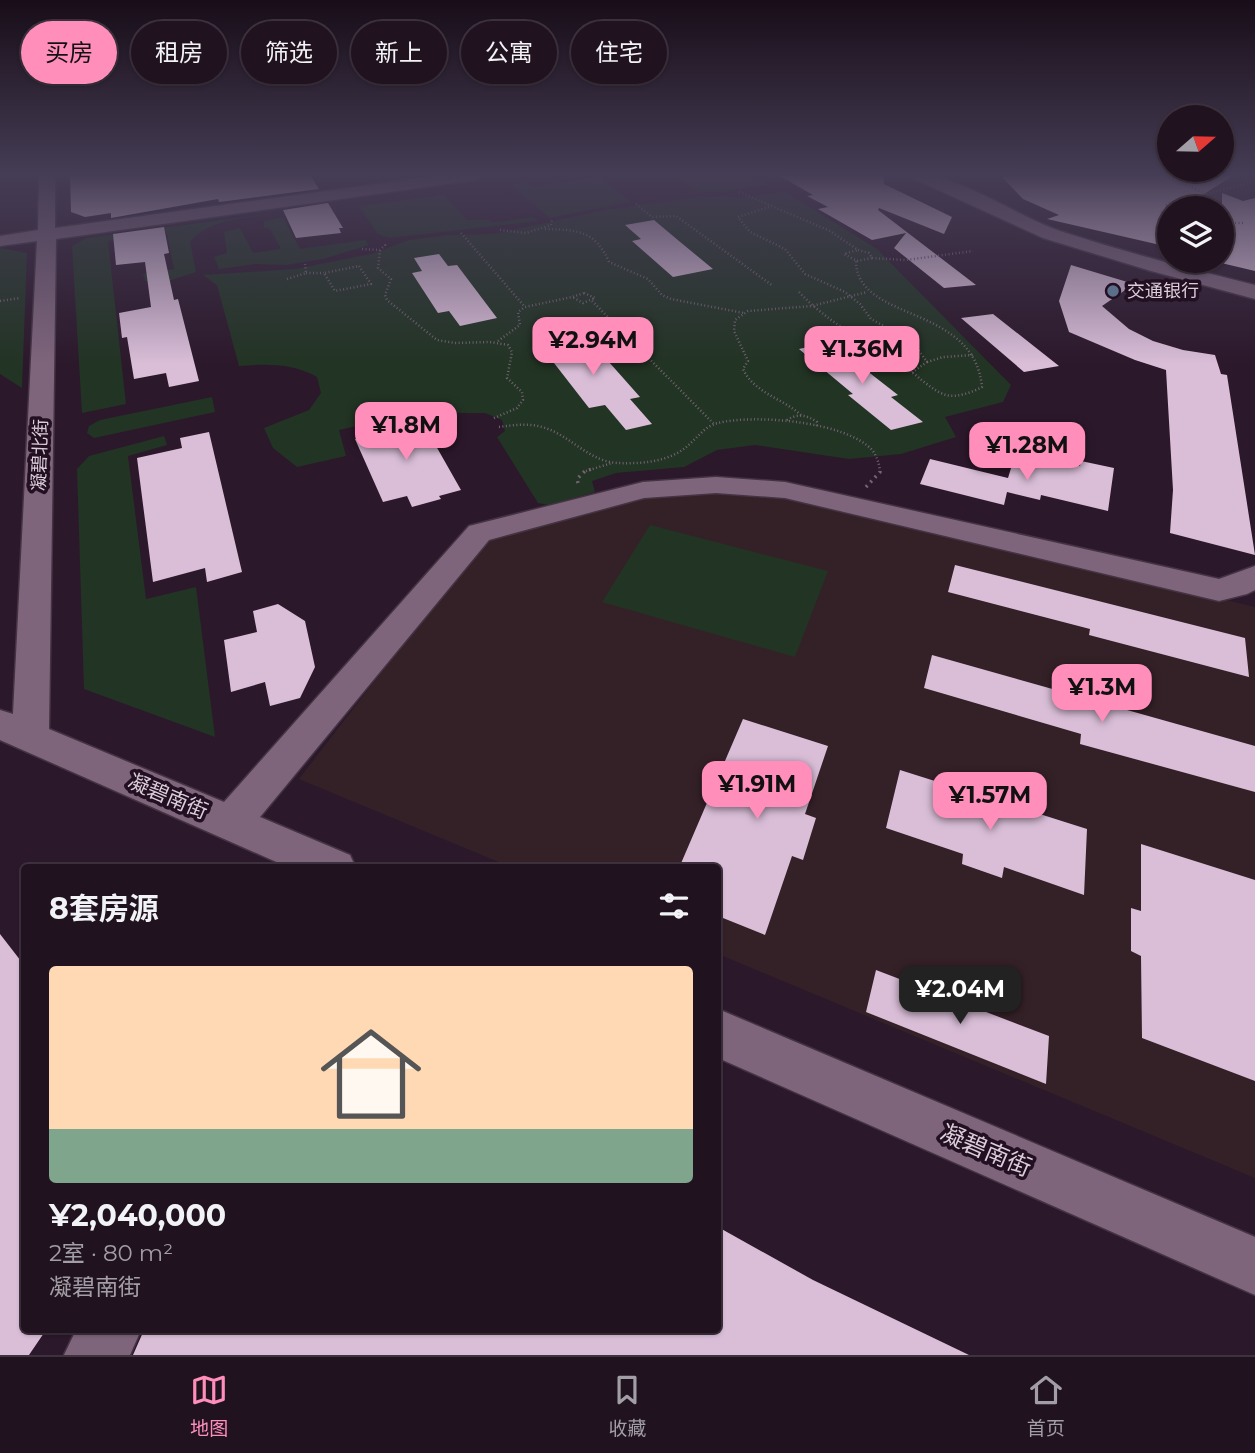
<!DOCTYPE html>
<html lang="zh">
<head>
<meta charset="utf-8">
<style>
	:root { --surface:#211220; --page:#291b29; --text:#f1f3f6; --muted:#a29ea5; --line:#3e323e; --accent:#ff8eba }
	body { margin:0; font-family:Montserrat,"Noto Sans SC",sans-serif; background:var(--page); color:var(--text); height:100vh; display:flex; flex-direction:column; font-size:26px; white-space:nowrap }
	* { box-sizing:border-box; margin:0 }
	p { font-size:23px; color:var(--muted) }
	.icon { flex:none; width:38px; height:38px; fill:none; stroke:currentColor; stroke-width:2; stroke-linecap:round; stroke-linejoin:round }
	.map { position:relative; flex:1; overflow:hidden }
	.drawer { position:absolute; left:21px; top:864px; width:700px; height:469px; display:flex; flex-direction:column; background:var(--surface); border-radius:7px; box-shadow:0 2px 5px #0004,0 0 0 2px var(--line) }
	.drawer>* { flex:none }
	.guide { position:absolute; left:21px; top:21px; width:700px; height:63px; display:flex; gap:14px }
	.needle { width:46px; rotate:70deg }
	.buttons { position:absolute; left:1157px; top:105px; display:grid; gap:14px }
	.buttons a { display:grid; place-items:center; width:77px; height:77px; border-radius:50%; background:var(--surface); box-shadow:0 2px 5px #0004,0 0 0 2px var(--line); font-size:35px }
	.price { position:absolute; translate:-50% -60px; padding:0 16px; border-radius:14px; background:var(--accent); color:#111; font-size:23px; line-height:46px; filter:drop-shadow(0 2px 4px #0008) }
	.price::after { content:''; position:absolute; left:50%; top:42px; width:21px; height:16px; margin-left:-10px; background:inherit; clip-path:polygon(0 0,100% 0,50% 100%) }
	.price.on { background:#222; color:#fff }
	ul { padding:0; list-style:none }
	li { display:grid; align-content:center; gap:14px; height:371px; padding:0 28px }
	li+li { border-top:2px solid var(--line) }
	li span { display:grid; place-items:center; height:217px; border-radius:7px; color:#555 }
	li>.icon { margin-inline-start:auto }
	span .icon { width:126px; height:126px; fill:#fffc; stroke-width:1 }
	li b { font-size:30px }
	h2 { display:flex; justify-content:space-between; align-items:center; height:84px; padding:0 28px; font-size:30px }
	.pill { padding:0 24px; border-radius:32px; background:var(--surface); box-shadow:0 2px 5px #0004,0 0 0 2px var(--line); font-size:24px; line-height:63px }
	.pill.on { background:var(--accent); color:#111 }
	.dock { display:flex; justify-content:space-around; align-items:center; height:98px; border-top:2px solid var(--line); background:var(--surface); font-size:19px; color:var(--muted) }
	.dock a { display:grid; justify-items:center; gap:4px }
	.dock .on { color:var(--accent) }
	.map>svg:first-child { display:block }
	.education { fill:#342127 }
	.green { fill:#223424 }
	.building { fill:#dabed8 }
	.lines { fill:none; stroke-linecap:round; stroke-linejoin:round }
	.minor-casing { stroke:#443343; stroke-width:3 }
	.secondary-casing { stroke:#443343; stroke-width:3 }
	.path-far1 { stroke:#756374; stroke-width:2.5; stroke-dasharray:1 2.5; stroke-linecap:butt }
	.path { stroke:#756374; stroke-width:3.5; stroke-dasharray:2 4.5; stroke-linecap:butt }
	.minor { fill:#7e657c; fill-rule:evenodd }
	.secondary { fill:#7e657c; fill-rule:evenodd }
	.service-dot { fill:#5c6f8a; stroke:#220f21; stroke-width:2.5 }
	.labels { text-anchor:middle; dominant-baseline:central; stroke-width:7; stroke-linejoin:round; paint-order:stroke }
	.far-poi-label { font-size:18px; fill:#dbcdda; stroke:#220f21; text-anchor:start }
	.far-street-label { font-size:18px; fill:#dbcdda; stroke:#220f21 }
	.street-label { font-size:21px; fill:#dbcdda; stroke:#220f21 }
	.near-street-label { font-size:24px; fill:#dbcdda; stroke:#220f21 }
</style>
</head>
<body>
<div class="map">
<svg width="1255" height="1355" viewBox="0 0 1255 1355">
	<rect width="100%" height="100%" fill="#2c182b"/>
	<path class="education" d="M716 490 786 494 1255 607V1178L718 954V868H513L299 779 464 565 497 533 639 496Z"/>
	<path class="green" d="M674 175H751L767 184 721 192H699Z
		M599 177 631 202 549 218 512 185 527 182 532 187Z
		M785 192 877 249 1011 385 1003 402 945 417 956 437 901 454 849 459 755 445 717 450 684 467 616 473 592 481 595 492 549 505 538 503 497 437 505 431 502 420 485 413H461L432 409 339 430 346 456 297 467 273 448 264 428 309 410 321 393 317 377C291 363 268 364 239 366L217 285 203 275 295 269 371 254 409 240 448 235 494 234 604 210 689 198 726 196 738 198Z
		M444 195 467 220H489L493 223 533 217 539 221 389 238 378 234 359 206Z
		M275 213C248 218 207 219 190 242L196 272 162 283 159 279 145 281 143 274 174 269 167 233 108 241 126 404 82 413 72 246 86 238Z
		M283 217 300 249 365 240 369 245 323 259 286 265 256 264 219 269 214 257 227 253 224 232 240 228 253 253 281 249 270 229 264 227V221Z
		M0 248 27 253 22 388 0 374Z
		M212 397 215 412 94 438 87 433 89 426 100 420Z
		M164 436 167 445 128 456 146 599 196 587 215 737 84 689 77 469 89 456Z
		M650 525 828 571 795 657 602 602Z"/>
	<path class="building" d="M70 175H310L319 189 219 202 218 199 111 218V213L85 217 71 212Z
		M778 175H883L884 184 952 217 944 234 879 208 878 210 976 285 944 288 894 248 906 233 872 240 818 209 828 207 807 196 813 195Z
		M1020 175H1234L1182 208H1169V247L1047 219 1059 215 1023 199 1002 177Z
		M1222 193 1243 201 1255 198V271L1217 262 1222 261Z
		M328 203 343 228H339L341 233 296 238 283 210Z
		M654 220 679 241 713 269 673 277 632 241 641 239 625 225Z
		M164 227 169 253 164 254 174 300 178 299 199 381 169 387 166 373 134 379 127 337 122 338 119 313 151 307 145 262 116 265 113 234Z
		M439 254 448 266 457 265 497 318 460 326 449 311 438 313 412 273 422 271 414 258Z
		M1071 265 1134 284 1102 306 1129 329 1153 341 1183 350 1215 355 1221 374 1227 375 1255 555 1170 533 1173 490 1166 370 1135 360 1069 332 1059 301Z
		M993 314 1059 366 1024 372 961 318Z
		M571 329 585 346 593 344 640 397 630 399 652 424 626 430 605 405 589 408 533 336Z
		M830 342 898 395 891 397 923 422 891 430 848 395 853 394 799 349Z
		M419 416 461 490 439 496 441 499 412 507 407 496 383 502 355 439 375 434 370 424Z
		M209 432 242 572 207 582 205 568 153 582 137 458 182 448 180 438Z
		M1015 455 1041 462 1042 457 1080 466 1081 461 1114 468 1108 511 1041 495 1040 500 1007 492 1004 505 920 484 930 459 1008 478Z
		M955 565 1245 638 1249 677 1089 635 1090 629 948 592Z
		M278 604 305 621 315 667 300 698 270 706 265 682 231 692 224 640 257 632 253 611Z
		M932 655 1255 746V792L1080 744 1081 734 924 688Z
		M743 719 828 746 805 814 816 818 803 860 792 856 765 935 718 916V868H679Z
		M900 770 1087 829 1084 895 1004 867 1002 878 962 864 963 854 886 828Z
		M1141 844 1255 880V1081L1142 1038 1141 956 1131 951V908L1141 911Z
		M0 934 24 965V1330H46L29 1355H0Z
		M876 970 1049 1036 1046 1084 866 1012Z
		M718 1227 813 1280 969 1355H133L144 1330H718Z"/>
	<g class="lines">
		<g class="minor-casing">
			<path id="minor" d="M39 175H55V228L443 175H484L476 180 56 239 49 729 224 802 469 526 643 482 716 477 785 482 1219 579 1255 566V590L1247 594 1219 601 785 498 716 493 644 498 489 540 260 817 350 855 356 868H290L0 740V710L13 714 37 241 0 246V236L38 230Z
				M718 1009 1255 1237V1295L718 1058Z
				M76 1330H141L130 1355H64Z"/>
		</g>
		<g class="secondary-casing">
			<path id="secondary" d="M911 175C960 173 1013 215 1060 231 1124 252 1190 269 1255 285V299L1151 271 1043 238 914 179Z"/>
		</g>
		<path class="path-far1" d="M1163 175 1206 194
			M739 192 830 231 858 250
			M636 204 652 217 676 216 773 286
			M769 207 738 217 750 232 785 249 805 274 845 292 860 304 871 319 912 341 927 362 911 373
			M1169 210 1165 206 1170 203 1253 182
			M1222 226 1226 223H1245
			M1222 227 1227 233 1222 234
			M545 229C577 230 595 230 609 262L648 279 662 295 671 299 744 313
			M500 230 526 233 551 225 552 220
			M461 233 525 307 572 297
			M362 249 380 250 385 245 383 243
			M380 250 378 268 391 279 385 295 387 300 437 340 455 343 490 342 508 345 512 352 507 378 522 392 523 400 517 408 492 419
			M858 250 869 253 872 258 857 261 844 254Z
			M872 258 906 260 973 251
			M359 266 371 284 335 291 324 273Z
			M306 273H324
			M287 279 306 273 305 264
			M799 292C830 325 868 342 905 367 917 375 932 391 946 395 957 398 973 392 982 387 974 303 857 323 856 261
			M584 293 595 298 583 303 572 297Z
			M0 301 20 298
			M592 301 714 424
			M498 341 520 325 518 312 525 307
			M927 362 943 357 973 355
			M801 415C782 398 754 393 743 369L748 361 734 331 735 320 748 311 812 306 867 292
			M787 420C798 413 807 415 817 422V428
			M499 427C513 425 528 423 542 427 569 434 589 462 618 463 640 464 667 462 685 448 696 440 704 426 718 423 754 414 847 421 873 451 877 457 879 463 880 471
			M586 471 612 463"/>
		<path class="path" d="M578 483 577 479 585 471 592 469
			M866 487 880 472V469"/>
		<use href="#minor" class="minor"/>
		<use href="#secondary" class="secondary"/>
	</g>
	<linearGradient id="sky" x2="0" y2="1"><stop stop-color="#180d18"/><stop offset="0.48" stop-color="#453d55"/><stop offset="1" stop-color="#453d55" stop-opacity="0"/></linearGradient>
	<rect width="1255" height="364" fill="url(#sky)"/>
	<circle class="service-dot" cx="1113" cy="291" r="7"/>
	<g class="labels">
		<g class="far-poi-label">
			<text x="1127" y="291">交通银行</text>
		</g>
		<g class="far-street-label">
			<text transform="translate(40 455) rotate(-88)">凝碧北街</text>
		</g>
		<g class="street-label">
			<text transform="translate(168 796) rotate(23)">凝碧南街</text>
		</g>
		<g class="near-street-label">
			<text transform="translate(986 1150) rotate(23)">凝碧南街</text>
		</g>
	</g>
</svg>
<div class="buttons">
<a><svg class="needle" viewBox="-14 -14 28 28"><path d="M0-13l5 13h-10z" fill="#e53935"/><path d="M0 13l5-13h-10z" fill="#a29ea5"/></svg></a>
<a><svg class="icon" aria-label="layers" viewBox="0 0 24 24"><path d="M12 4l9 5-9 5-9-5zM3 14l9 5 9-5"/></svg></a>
</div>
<b class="price" style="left:593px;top:377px">¥2.94M</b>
<b class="price" style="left:862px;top:386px">¥1.36M</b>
<b class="price" style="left:406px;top:462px">¥1.8M</b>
<b class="price" style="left:1027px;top:482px">¥1.28M</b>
<b class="price" style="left:1102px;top:724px">¥1.3M</b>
<b class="price" style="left:757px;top:821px">¥1.91M</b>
<b class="price" style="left:990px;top:832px">¥1.57M</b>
<b class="price on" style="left:960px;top:1026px">¥2.04M</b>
<div class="guide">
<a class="pill on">买房</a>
<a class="pill">租房</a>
<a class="pill">筛选</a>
<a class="pill">新上</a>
<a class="pill">公寓</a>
<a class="pill">住宅</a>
</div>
<section class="drawer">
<h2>8套房源<svg class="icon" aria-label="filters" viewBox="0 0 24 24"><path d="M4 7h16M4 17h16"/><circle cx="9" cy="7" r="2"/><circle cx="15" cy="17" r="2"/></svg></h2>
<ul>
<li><span style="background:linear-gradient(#ffd9b3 75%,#7fa58c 0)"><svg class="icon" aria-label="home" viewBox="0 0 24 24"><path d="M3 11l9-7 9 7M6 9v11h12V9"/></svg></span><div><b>¥2,040,000</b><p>2室 · 80 m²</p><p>凝碧南街</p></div></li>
</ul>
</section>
</div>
<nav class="dock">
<a class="on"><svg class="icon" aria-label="map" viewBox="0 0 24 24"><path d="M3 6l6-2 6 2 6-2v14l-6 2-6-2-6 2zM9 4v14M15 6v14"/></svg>地图</a>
<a><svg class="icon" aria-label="saved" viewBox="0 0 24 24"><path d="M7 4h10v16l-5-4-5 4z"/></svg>收藏</a>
<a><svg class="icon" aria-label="home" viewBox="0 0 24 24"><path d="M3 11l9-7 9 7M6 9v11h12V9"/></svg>首页</a>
</nav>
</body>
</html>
